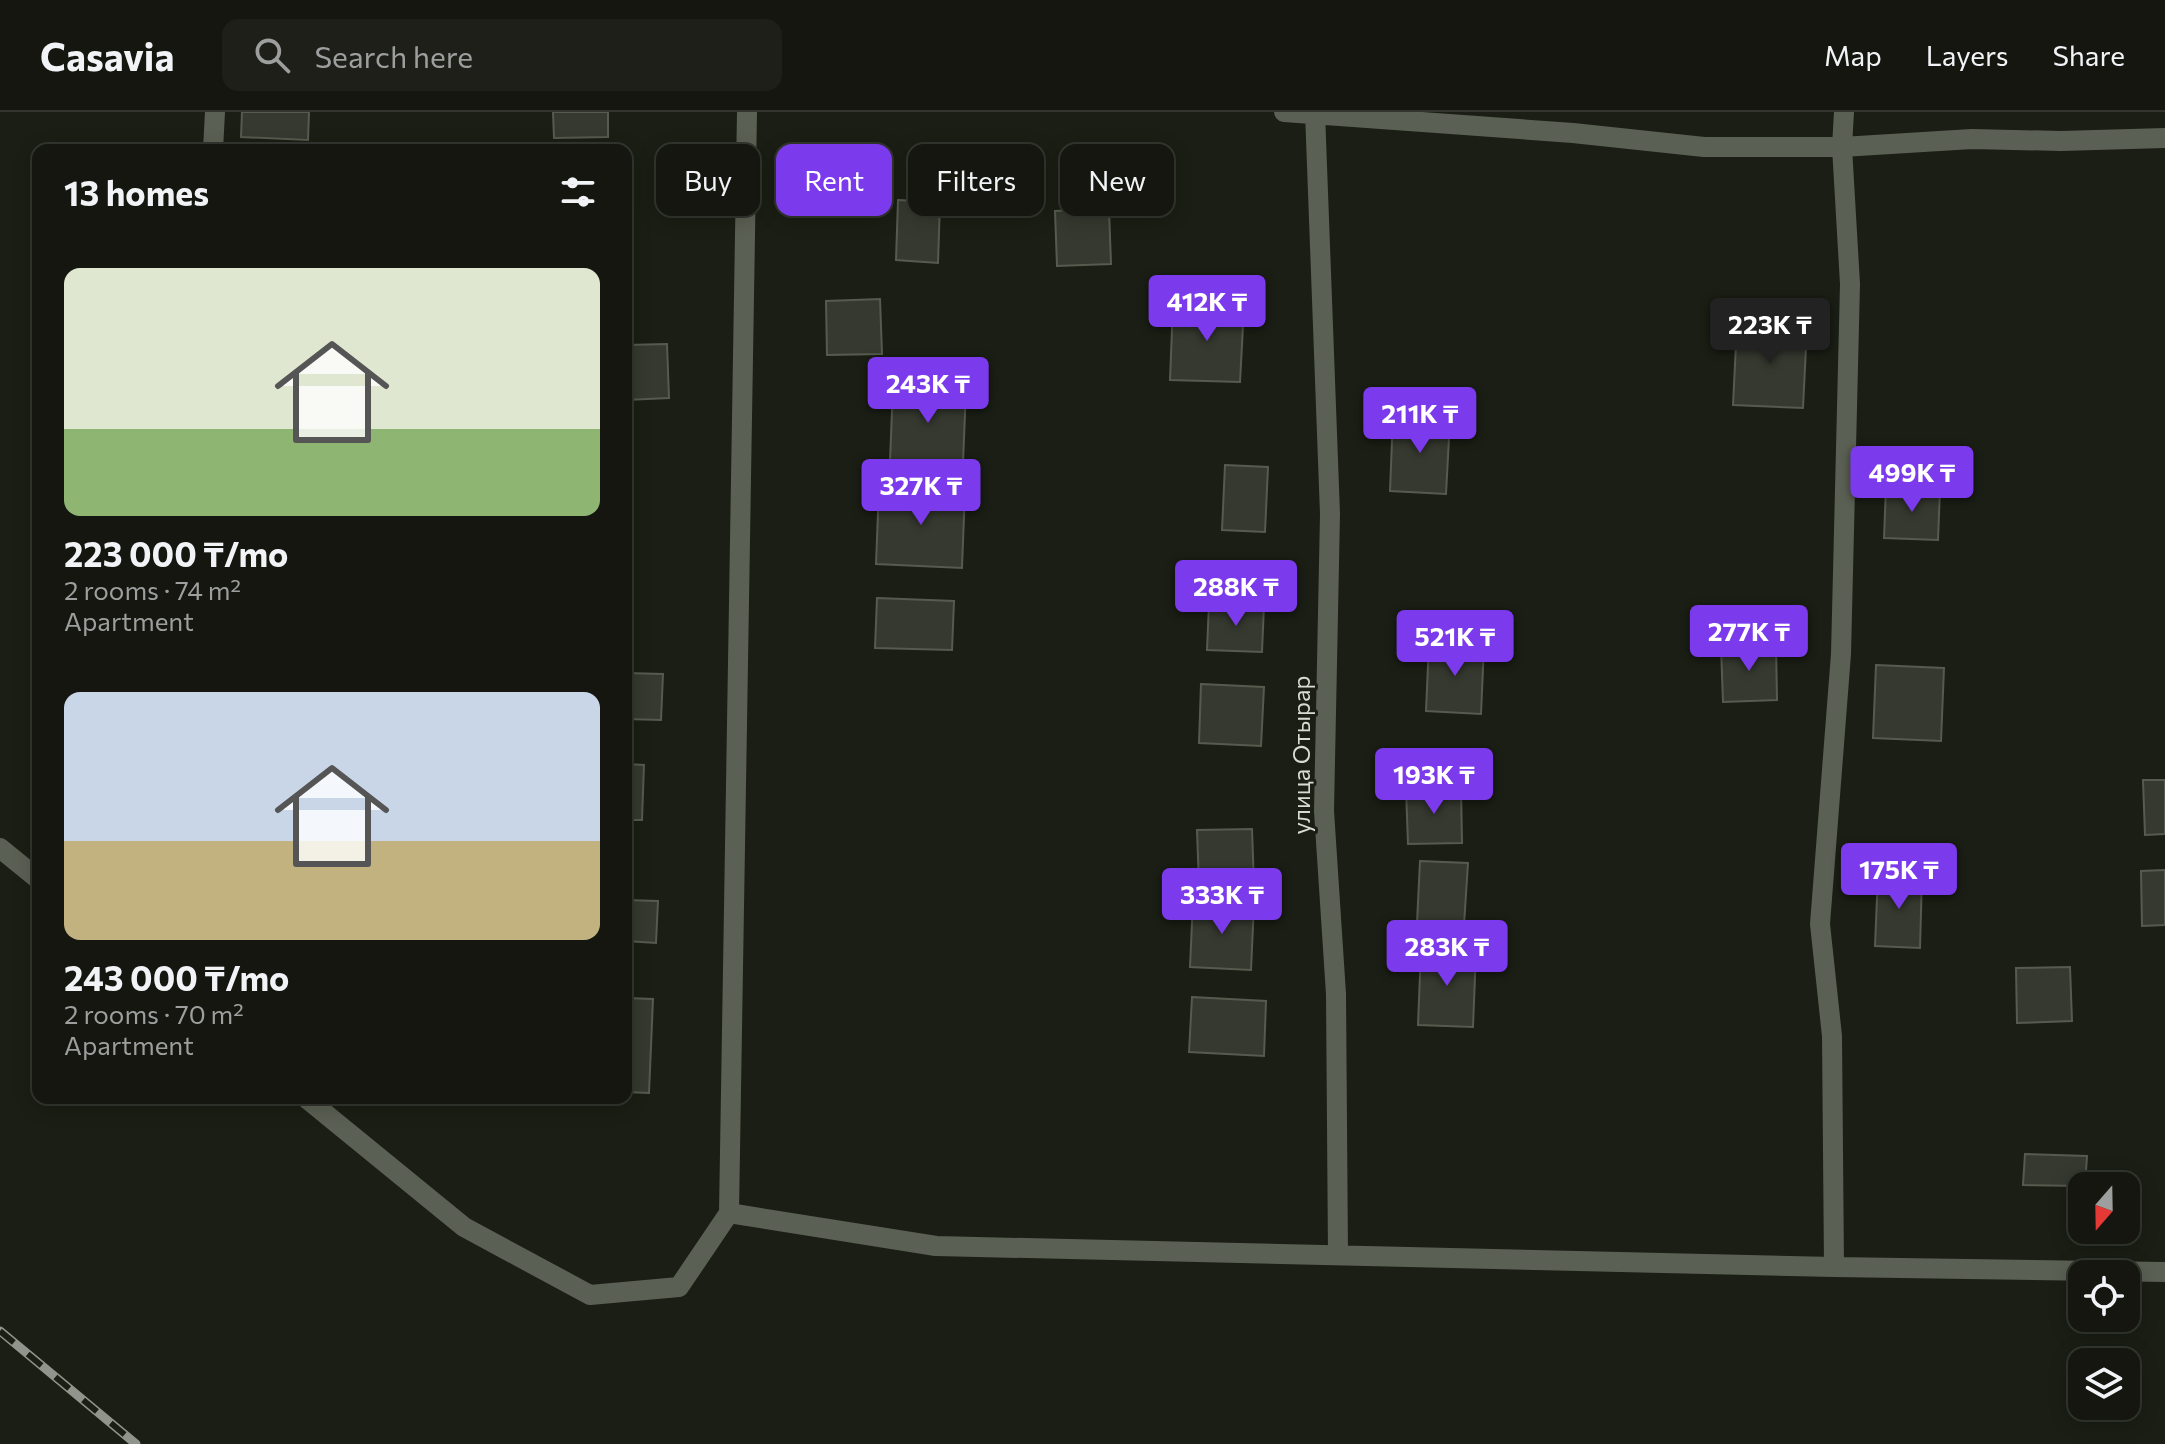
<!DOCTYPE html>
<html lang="en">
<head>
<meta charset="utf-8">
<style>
	:root { --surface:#14160f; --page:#1d1f18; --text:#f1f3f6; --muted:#9d9f9e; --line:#33352f; --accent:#7c3aed }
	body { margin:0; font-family:Commissioner,sans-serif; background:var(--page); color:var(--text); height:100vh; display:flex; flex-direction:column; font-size:30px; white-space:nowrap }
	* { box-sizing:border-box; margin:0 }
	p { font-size:26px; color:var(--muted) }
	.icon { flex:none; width:44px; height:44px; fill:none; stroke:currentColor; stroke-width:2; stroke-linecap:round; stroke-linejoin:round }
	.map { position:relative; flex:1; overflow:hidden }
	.details { position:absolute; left:32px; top:32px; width:600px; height:960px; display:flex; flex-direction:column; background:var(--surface); border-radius:16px; box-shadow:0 4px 20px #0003,0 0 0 2px var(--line) }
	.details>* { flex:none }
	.banner { position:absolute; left:656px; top:32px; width:760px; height:72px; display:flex; gap:16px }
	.needle { width:52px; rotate:200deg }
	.tools { position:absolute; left:2068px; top:1060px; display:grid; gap:16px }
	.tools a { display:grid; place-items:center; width:72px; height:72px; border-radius:16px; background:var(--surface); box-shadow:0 4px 20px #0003,0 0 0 2px var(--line); font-size:40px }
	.price { position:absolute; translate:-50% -68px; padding:0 18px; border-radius:8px; background:var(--accent); color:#fff; font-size:26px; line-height:52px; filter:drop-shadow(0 2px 4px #0008) }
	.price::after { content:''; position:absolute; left:50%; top:48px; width:24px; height:18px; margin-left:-12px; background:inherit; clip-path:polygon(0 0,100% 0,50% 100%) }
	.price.on { background:#222; color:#fff }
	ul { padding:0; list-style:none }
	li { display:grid; align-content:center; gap:16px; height:424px; padding:0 32px }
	li span { display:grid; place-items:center; height:248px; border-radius:16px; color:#555 }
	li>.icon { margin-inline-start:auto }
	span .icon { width:144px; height:144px; fill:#fffc; stroke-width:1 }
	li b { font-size:34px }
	h2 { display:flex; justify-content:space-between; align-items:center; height:96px; padding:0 32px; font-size:34px }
	.pill { padding:0 28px; border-radius:16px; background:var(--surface); box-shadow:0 4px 20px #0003,0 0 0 2px var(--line); font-size:28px; line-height:72px }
	.pill.on { background:var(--accent); color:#fff }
	header { display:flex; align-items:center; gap:48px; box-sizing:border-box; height:112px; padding:0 40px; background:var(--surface); border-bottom:2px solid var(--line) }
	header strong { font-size:38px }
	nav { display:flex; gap:44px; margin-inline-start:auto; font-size:28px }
	.search { width:560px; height:72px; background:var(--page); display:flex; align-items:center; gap:20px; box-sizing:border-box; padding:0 28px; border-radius:16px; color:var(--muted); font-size:30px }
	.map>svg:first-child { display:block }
	.building { fill:#35392f; stroke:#565b4f; stroke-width:2 }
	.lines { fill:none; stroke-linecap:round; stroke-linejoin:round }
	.minor { stroke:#5b6054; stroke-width:20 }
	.rail-casing { stroke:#91948c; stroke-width:9 }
	.rail { stroke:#1a1e14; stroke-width:6; stroke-dasharray:18; stroke-linecap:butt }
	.labels { text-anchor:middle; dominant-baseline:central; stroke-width:6; stroke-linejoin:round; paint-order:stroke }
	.street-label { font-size:24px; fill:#d8dbd4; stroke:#1a1e14 }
</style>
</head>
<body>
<header>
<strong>Casavia</strong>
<div class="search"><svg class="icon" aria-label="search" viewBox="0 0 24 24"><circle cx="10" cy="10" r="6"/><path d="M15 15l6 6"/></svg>Search here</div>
<nav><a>Map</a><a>Layers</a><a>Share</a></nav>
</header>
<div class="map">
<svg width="2165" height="1332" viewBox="0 0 2165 1332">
	<rect width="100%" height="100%" fill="#1a1e14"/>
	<path class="building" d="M242 0H309L308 28 241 25Z
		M553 0H608V25L554 26Z
		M898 88 940 90 938 151 896 148Z
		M1109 97 1111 152 1057 154 1055 99Z
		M880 187 882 242 827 243 826 189Z
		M1173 192 1244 195 1240 270 1170 268Z
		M1737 212 1807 215 1803 296 1733 293Z
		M667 232 669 286 626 288V233Z
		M893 274 966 277 963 351 890 349Z
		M1393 304 1450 307 1446 382 1390 379Z
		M1225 353 1268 355 1265 420 1222 418Z
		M879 375 965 378 962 456 876 452Z
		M1886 375 1940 377 1938 428 1884 426Z
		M877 486 954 489 952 538 875 536Z
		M1209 491 1264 493 1262 540 1207 538Z
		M1429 531 1484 534 1481 602 1426 599Z
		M1776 533 1777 588 1723 590 1721 535Z
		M1876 553 1944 556 1941 629 1873 626Z
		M626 561 663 562 661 608 626 607Z
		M1201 572 1264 575 1261 634 1199 631Z
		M626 652 644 653 642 708H626Z
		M2143 668H2165V722L2145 723Z
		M1461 676 1462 731 1408 732 1406 677Z
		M1252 717 1254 772 1199 773 1197 718Z
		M1420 749 1468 751 1464 813 1417 811Z
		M2165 758V813L2142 814 2141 759Z
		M1878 762 1922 764 1920 836 1875 834Z
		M626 788 658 789 656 831 626 829Z
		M1193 789 1254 792 1251 858 1190 855Z
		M1421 837 1476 839 1473 915 1418 913Z
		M2070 855 2072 909 2017 911 2016 856Z
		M1192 885 1266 889 1264 944 1189 940Z
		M626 886 653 887 649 981 626 980Z
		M2025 1042 2087 1044 2085 1074 2023 1073Z"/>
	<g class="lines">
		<path class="minor" d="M1284 0 1573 21 1704 35H1842L1850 172 1841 542 1820 812 1832 924 1834 1155
			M1315 0 1330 402 1324 699 1336 882 1338 1143
			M1844 0 1842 35 1972 27 2061 29 2165 26
			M213 38 215 0
			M0 736 38 767
			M306 986 464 1115 590 1183 679 1175 729 1101 747 0
			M729 1101 936 1134 1834 1155 2165 1160"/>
		<g class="rail-casing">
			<path id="rail" d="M0 1219 136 1332"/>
		</g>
		<use href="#rail" class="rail"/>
	</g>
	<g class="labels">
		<g class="street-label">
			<text transform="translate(1300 643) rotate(-90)">улица Отырар</text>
		</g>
	</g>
</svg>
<div class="tools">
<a><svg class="needle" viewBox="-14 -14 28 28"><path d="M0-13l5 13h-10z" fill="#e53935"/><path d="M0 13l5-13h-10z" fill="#9d9f9e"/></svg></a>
<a><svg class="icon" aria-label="locate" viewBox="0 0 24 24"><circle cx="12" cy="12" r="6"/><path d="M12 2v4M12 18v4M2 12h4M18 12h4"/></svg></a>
<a><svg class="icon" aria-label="layers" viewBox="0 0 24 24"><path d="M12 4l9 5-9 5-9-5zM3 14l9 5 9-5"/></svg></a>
</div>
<b class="price" style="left:1207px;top:231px">412K ₸</b>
<b class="price on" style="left:1770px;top:254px">223K ₸</b>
<b class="price" style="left:928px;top:313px">243K ₸</b>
<b class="price" style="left:1420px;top:343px">211K ₸</b>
<b class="price" style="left:1912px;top:402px">499K ₸</b>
<b class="price" style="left:921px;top:415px">327K ₸</b>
<b class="price" style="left:1236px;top:516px">288K ₸</b>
<b class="price" style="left:1749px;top:561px">277K ₸</b>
<b class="price" style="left:1455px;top:566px">521K ₸</b>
<b class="price" style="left:1434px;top:704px">193K ₸</b>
<b class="price" style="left:1899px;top:799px">175K ₸</b>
<b class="price" style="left:1222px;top:824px">333K ₸</b>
<b class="price" style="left:1447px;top:876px">283K ₸</b>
<div class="banner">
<a class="pill">Buy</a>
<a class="pill on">Rent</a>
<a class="pill">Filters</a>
<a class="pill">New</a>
</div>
<section class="details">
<h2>13 homes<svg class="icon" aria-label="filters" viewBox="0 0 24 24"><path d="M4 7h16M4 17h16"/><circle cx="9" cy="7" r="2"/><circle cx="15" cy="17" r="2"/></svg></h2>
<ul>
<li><span style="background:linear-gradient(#dfe7d0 65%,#8fb573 0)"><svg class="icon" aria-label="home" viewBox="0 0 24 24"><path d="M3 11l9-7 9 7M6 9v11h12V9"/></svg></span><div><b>223 000 ₸/mo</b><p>2 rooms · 74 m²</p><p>Apartment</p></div></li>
<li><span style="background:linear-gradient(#c9d6e8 60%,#c2b280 0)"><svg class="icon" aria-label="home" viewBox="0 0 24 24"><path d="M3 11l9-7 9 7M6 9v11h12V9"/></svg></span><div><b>243 000 ₸/mo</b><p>2 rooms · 70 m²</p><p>Apartment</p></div></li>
</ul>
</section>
</div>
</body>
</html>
